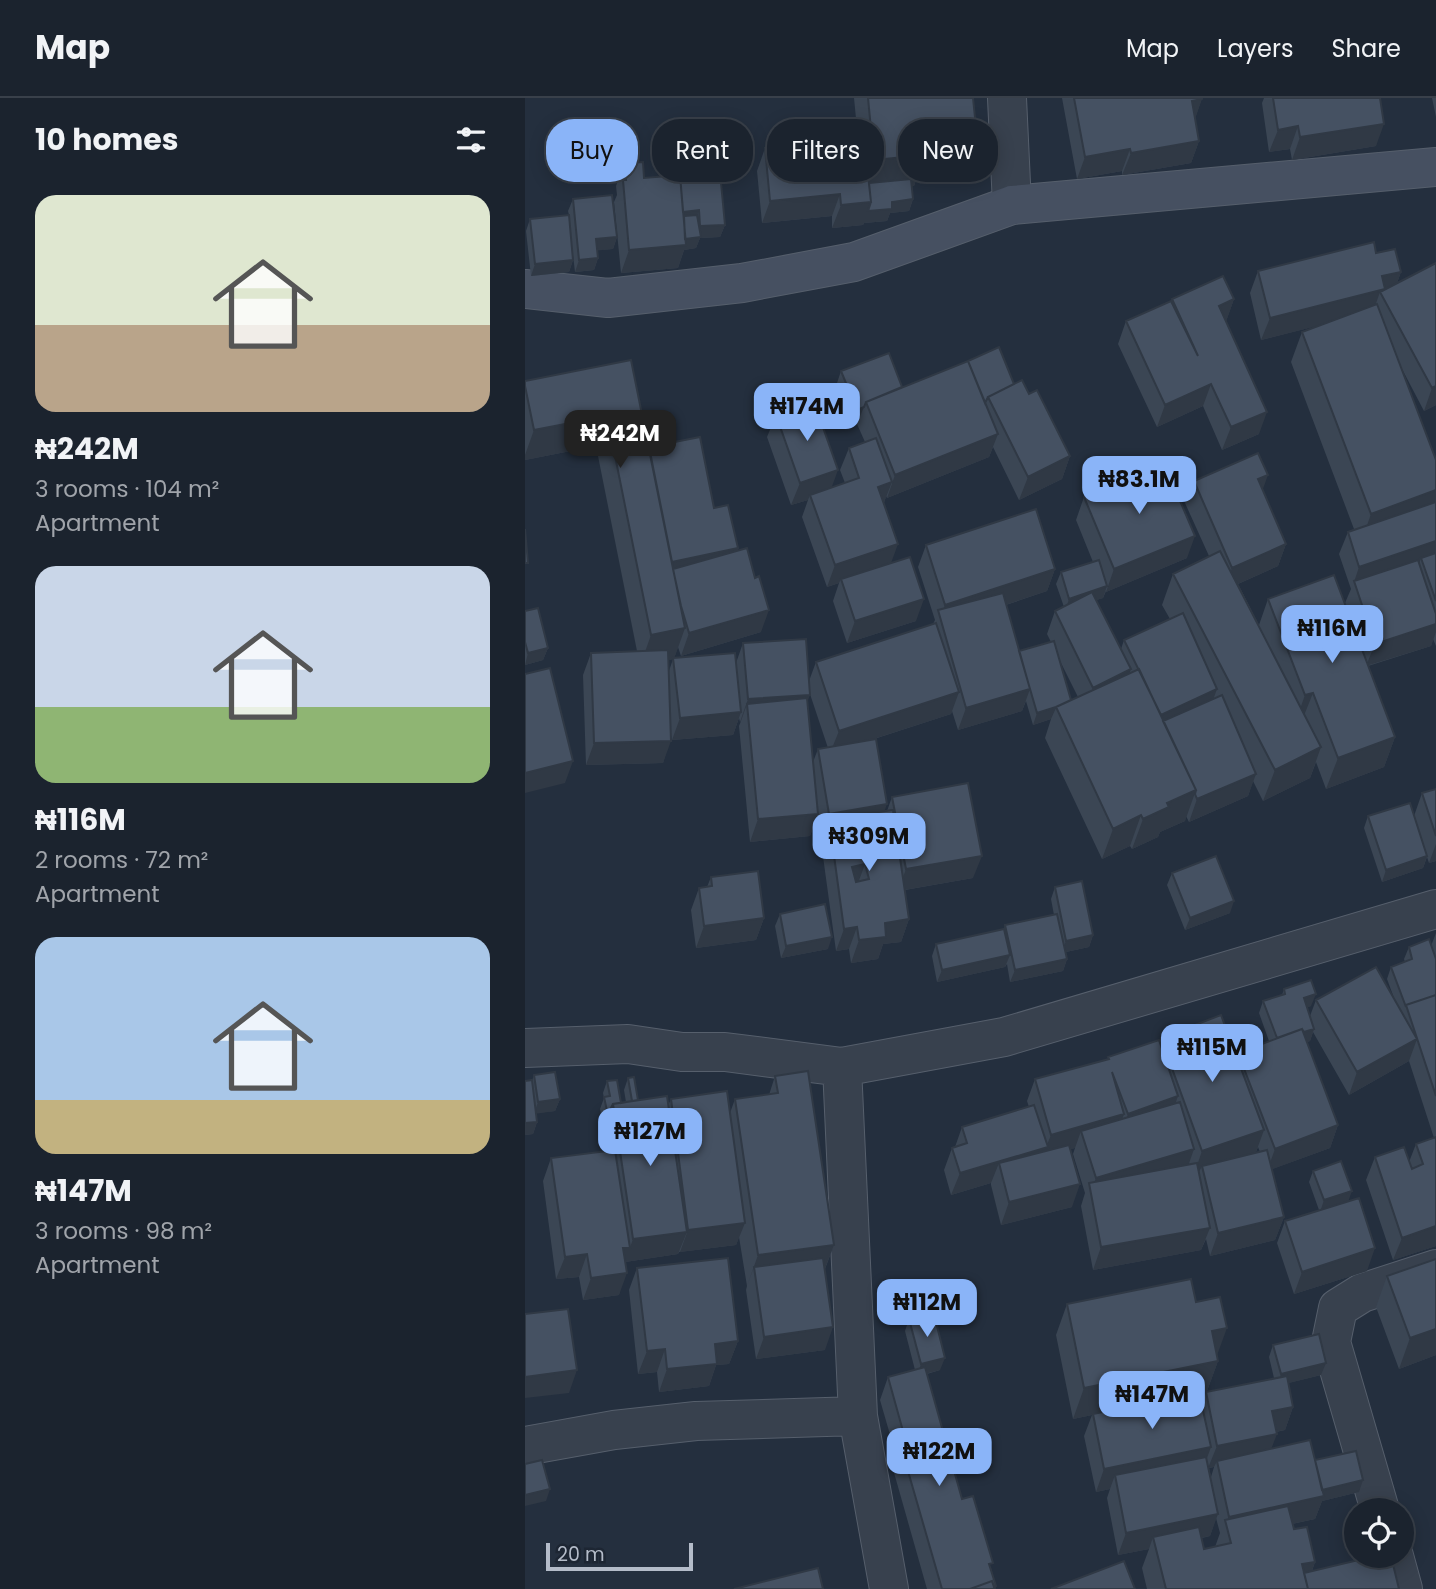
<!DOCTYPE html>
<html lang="en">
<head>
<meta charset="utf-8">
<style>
	:root { --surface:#1b232e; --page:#282f3a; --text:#f1f3f6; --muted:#a0a4aa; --line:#39404a; --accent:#8ab4f8 }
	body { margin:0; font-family:Poppins,sans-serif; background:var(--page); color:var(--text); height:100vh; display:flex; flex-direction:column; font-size:26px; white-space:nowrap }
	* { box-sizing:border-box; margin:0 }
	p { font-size:23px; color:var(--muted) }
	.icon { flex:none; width:38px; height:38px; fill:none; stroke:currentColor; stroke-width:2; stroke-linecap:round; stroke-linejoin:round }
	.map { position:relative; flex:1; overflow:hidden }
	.details { display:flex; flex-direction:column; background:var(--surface); width:525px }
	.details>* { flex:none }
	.top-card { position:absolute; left:21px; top:21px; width:665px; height:63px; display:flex; gap:14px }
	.tools { position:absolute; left:819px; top:1400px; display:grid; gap:14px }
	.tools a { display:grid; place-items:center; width:70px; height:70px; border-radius:50%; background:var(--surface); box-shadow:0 4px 18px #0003,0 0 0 2px var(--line); font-size:35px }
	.scale { position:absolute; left:21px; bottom:18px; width:147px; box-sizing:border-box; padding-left:7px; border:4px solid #b4bcc9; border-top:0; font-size:19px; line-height:24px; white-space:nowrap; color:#b4bcc9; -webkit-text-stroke:5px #1d2633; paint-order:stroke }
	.price { position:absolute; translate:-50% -60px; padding:0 16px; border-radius:14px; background:var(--accent); color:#111; font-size:23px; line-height:46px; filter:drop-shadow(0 2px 4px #0008) }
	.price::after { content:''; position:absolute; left:50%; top:42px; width:21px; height:16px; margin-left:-10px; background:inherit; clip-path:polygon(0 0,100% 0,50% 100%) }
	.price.active { background:#222; color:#fff }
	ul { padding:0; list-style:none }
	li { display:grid; align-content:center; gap:14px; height:371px; padding:0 35px }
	li span { display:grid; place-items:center; height:217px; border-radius:21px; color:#555 }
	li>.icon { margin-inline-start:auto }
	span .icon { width:126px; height:126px; fill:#fffc; stroke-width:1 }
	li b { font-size:30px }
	h2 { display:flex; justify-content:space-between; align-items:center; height:84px; padding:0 35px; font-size:30px }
	.chip { padding:0 24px; border-radius:28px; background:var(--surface); box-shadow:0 4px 18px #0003,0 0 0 2px var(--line); font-size:24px; line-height:63px }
	.chip.active { background:var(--accent); color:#111 }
	header { display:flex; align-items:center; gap:42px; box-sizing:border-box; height:98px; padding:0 35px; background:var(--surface); border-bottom:2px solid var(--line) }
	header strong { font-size:33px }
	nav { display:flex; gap:38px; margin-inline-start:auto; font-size:24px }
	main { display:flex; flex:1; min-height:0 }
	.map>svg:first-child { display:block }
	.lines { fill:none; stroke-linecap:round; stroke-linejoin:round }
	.street-casing { stroke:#565f6c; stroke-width:40 }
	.secondary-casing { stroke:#565f6c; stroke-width:40 }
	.street { stroke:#38414e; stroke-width:38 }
	.secondary { stroke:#465061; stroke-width:38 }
	.wall { fill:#3b4654; fill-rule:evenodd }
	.shaded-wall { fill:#303945 }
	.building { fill:#455162; stroke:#303945; stroke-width:2; fill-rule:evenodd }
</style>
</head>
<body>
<header>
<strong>Map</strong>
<nav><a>Map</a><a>Layers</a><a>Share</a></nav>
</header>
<main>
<section class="details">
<h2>10 homes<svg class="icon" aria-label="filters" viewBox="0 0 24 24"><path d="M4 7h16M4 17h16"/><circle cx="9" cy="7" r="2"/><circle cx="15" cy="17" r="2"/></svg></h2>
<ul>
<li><span style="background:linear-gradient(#dfe7d0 60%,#b9a48a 0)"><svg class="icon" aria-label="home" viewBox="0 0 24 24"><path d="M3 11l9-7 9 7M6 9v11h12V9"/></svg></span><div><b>₦242M</b><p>3 rooms · 104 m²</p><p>Apartment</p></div></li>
<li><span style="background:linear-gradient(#c9d6e8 65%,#8fb573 0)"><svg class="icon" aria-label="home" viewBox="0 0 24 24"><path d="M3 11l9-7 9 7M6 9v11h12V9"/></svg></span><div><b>₦116M</b><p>2 rooms · 72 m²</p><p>Apartment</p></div></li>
<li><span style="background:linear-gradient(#a9c7e8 75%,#c2b280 0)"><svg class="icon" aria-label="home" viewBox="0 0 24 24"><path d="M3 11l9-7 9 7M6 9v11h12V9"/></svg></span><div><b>₦147M</b><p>3 rooms · 98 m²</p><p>Apartment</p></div></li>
</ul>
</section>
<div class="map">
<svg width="911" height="1491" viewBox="0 0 911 1491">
	<rect width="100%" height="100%" fill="#242f3e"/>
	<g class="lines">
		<g class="street-casing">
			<path id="street" d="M482 0 487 107
				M0 950 103 946 157 954H200L317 969 479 939 911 811
				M317 969 333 1318 364 1491
				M0 1348 89 1332 171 1323 333 1318
				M855 1412 806 1244 813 1210 837 1195 911 1171
				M869 1458 878 1491"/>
		</g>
		<g class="secondary-casing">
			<path id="secondary" d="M0 191 83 200 217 185 329 164 487 107 911 69"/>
		</g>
		<use href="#street" class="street"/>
		<use href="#secondary" class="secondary"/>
	</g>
	<path class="wall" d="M329 0H448L440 69 394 73 389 88H387L388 101 384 113 365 115 362 123 339 125 338 127 307 130V118L237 125 232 73 240 50 333 41Z
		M537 0H677L670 20 674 43 666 65 597 77V73L552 81Z
		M739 0H855L851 48 767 62 765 51 744 54 737 5Z
		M907 0H911V19Z
		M99 65 119 80 200 127 195 139 175 140 171 150 159 152 153 170 96 175 89 104 92 97 91 88Z
		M48 101 92 139 88 151 72 152 73 160 69 172 50 174 44 124 48 162 44 174 6 178 1 133 5 121 44 117 43 113Z
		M851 155 876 174 872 185 911 165V307L899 313 877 271 911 362V548L908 541 906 548 843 568 870 639 859 669 801 691 791 664 785 680 738 703 728 683 723 698 664 724 661 718 660 723 635 734 633 739 607 751 605 748 577 761 520 640 526 621 508 627 501 603 497 613 433 632 427 613 426 616 346 642 359 713H362L367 699 448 780 380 792 384 821 376 844 358 846 353 861 326 865 324 851 311 853 296 744 298 738H296L292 718 285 738 225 744 214 628 216 623 215 624 214 620 208 637 147 642 146 637 138 665 61 667 58 577 66 555 112 553 71 348 0 362V283L106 262 124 349 189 410 213 450 212 453 236 534 156 558 153 549 149 560 211 565 218 545 284 583 291 564 408 526 410 522 393 469 401 447 530 471 522 493 481 507 494 553 526 544 522 536 530 513 539 509 531 486 536 474 568 464 551 422 559 399 580 391 583 381 662 460 581 494V493L578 500 571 502 596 551 599 542 645 521 637 507 648 476 684 458 660 405 669 383 738 392 761 446 753 468 713 486 734 527 743 501 828 527 820 505 826 491 814 456 823 434 829 431 766 264 777 234 791 228 736 242 725 195 733 173ZM148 561 144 573 143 562ZM535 563 553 599 546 602ZM284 593 303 650 293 651 288 664 282 603Z
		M647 201H709L701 223 734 336 697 352 678 308 632 329 593 246 601 223 646 203Z
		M316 273 377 289 489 286 504 296 545 358 537 381 494 402 468 349 464 359 362 400 361 398 359 405 366 465 391 523 322 545 308 503 314 485 302 489 277 419 283 402 266 407 242 339 251 317 306 390 320 385 315 372 324 350 340 344 332 326 334 321 327 324 312 285Z
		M0 513 23 550 18 562 0 567Z
		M911 691V763L904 765 902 759 898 770 857 784 839 730 843 718H889L897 695Z
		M647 775 705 815 660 832 642 787Z
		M186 779 239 820 231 842 171 850 166 812 174 790 182 789Z
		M530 789 568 837 564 849 541 854 542 861 538 873 485 884 482 866 480 869 412 884 407 858 411 846 479 832 480 827 529 817 526 801Z
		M255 816 303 851 256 860 250 828Z
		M911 835V1148L868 1162 841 1082 850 1059 884 1064 891 1046 909 1040 884 963 824 997 788 934 785 943 782 944 813 1027 805 1050 747 1071 759 1119 750 1142 685 1158 681 1141 676 1152 568 1172 556 1108 560 1095 548 1056 550 1050 545 1051 547 1109 476 1127 466 1087V1085L426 1097 419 1072 427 1050 430 1049 437 1029 504 1009 502 1003 510 981 583 961V959L634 943 636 940 711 958 713 955 744 943 734 915 738 903 757 897 759 891 786 908 782 909 785 918 791 902 869 900 862 881 866 869 880 864 879 861 884 849 906 848ZM733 1049 735 1054 722 1057 731 1054Z
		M9 977 35 1001 30 1013 11 1015 12 1024 8 1036 0 1037V983H7Z
		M250 978 309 1147 300 1171V1252L231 1261 221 1192 222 1188 214 1139 211 1147 154 1154 153 1156 100 1164 94 1197 58 1202 54 1179 31 1181 18 1083 26 1060 83 1053 80 1029 81 1024 78 1025 75 1011 79 1000 78 995 82 983 96 1005 101 1004 99 992 103 980 113 1002 143 1008 146 1001 205 1015 210 1001 244 997Z
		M788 1073 824 1103 842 1173 769 1196 752 1145 760 1123 794 1112 784 1084Z
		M112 1170 213 1243 204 1266 191 1267 184 1288 134 1294 132 1274 113 1276 104 1192Z
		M862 1178 911 1257 874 1271 851 1209Z
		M671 1204 693 1263 682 1293 674 1295 677 1305 681 1294 749 1280 744 1259 748 1247 796 1277 763 1285 768 1309 760 1332 751 1334 746 1350 790 1362 834 1394 797 1403 790 1421 767 1426 769 1431 790 1464 787 1473 874 1491H622L617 1470 624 1451 593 1457 582 1400 585 1391 571 1394 559 1338 567 1317 548 1321 531 1237 542 1206ZM689 1369 686 1379 684 1370ZM691 1420 695 1435 690 1449 679 1451 677 1440 685 1438Z
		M384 1221 415 1272 402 1276 437 1401 466 1470 471 1488 470 1491H402L364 1357 368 1347 355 1302 363 1279 390 1272 380 1233Z"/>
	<path class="shaded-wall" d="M677 1 669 24 667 3Z
		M859 26 851 48 767 62 775 39Z
		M773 28 765 51 744 54 753 32Z
		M452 39 440 69 394 73 389 88 340 92V86L349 62 399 43Z
		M674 43 666 65 597 77 606 55Z
		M605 51 597 73 552 81 560 59Z
		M315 96 307 118 237 125 245 103Z
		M388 101 384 113 365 115 362 123 339 125 338 127 307 130 316 107Z
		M174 112 170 124 158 125 157 114Z
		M200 127 195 139 175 140 171 150 159 152 153 170 96 175 104 152 171 139 175 128Z
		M92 139 88 151 67 153 71 141Z
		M73 160 69 172 50 174 54 162Z
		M48 162 44 174 6 178 10 166Z
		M876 174 868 196 855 194 848 214 736 242 745 220 857 178Z
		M709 201 701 224 694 208Z
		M686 286 678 308 632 329 640 307Z
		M911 288V307L899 313 907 290Z
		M339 309 334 321 327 324 332 312Z
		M742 314 734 336 697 352 706 329Z
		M82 318 71 348 0 362V357L9 332Z
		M473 336 464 359 362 400 370 377Z
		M545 358 537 381 494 402 503 379Z
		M313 372 305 394 285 397 283 402 266 407 275 385Z
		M743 377 735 399 733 381Z
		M367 384 358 407 353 389Z
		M911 392V415L835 447 846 416Z
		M670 438 662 460 581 494 589 471Z
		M911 443V463L896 460 893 469 829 484 834 469Z
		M373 446 365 468 316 481 314 485 302 489 310 467Z
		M761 446 753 468 699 492 707 470Z
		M213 450 205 473 148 484 144 464Z
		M530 471 522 493 417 528 415 520 420 507Z
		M582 488 578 500 540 513 544 501Z
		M399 501 391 523 322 545 330 523Z
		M244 512 236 534 156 558 164 535Z
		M911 526V534L906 548 841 568 850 546Z
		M160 530 149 561 115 568 126 537Z
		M23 550 18 562 0 567 3 555Z
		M606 571 598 593 560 612 568 590Z
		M505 591 497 613 433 632 441 610Z
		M692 591 684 613 642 633 634 617Z
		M434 594 426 616 305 655 314 633Z
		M788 595 776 625 769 628 780 597Z
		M285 597 277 619 222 606 216 623 215 624 223 601Z
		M531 610 526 621 508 627 512 615Z
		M216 614 208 637 147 642 155 620Z
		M870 639 859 669 801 691 813 660Z
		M146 643 138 665 61 667 69 645Z
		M796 649 785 680 738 703 750 672Z
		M48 663 40 685 0 695V675Z
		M731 676 723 698 664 724 672 701Z
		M671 692 660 723 635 734 633 739 607 751 618 721 642 705Z
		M362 706 354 729 304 721 298 738H296L304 716Z
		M293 716 285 738 225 744 233 721Z
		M616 717 605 748 577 761 588 731Z
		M911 746V763L904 765Z
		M457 758 448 780 373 793 381 771Z
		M902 758 898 770 857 784 861 772Z
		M340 766 332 788 327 769Z
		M709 803 705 815 660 832 665 820Z
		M239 820 231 842 171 850 179 828Z
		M384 821 376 844 358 846 353 861 326 865 334 842 360 825Z
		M332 829 324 851 311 853 319 831Z
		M568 837 564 849 536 855 541 843Z
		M307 839 303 851 256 860 261 848Z
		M485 857 480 869 412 884 417 872Z
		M542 861 538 873 485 884 490 872Z
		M791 896 786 908 774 912 779 900Z
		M789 931 785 943 749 956 753 944Z
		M892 941 884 963 824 997 832 974Z
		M653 998 645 1021 595 1039 603 1016Z
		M35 1001 30 1013 9 1016 13 1004Z
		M85 1012 81 1024 78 1025 82 1013Z
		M599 1016 591 1039 556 1033 550 1050 519 1059 474 1065 466 1085 426 1097 435 1075 521 1049 526 1037Z
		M12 1024 8 1036 0 1037V1025Z
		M813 1027 805 1050 742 1073 750 1051Z
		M739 1032 731 1054 678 1073 677 1068 674 1074 669 1076 677 1053Z
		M669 1051 661 1074 566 1094 571 1080Z
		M555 1086 547 1109 476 1127 484 1104Z
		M827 1093 823 1104 795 1114 799 1102Z
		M759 1119 750 1142 685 1158 693 1135Z
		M220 1125 211 1147 155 1154 163 1132Z
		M911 1128V1148L868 1162 877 1140Z
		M685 1130 676 1152 568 1172 576 1149Z
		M162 1134 153 1156 100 1164 108 1141Z
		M309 1147 297 1178 229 1169 222 1188 233 1157Z
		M98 1150H105L97 1172Z
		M850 1150 842 1173 769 1196 777 1174Z
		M62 1156 54 1179 31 1181 40 1159Z
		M102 1175 94 1197 58 1202 66 1180Z
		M308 1229 300 1252 231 1261 239 1239Z
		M702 1230 691 1260 687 1233Z
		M911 1231V1257L874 1271 885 1240Z
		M213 1243 204 1266 191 1267 184 1288 134 1294 142 1271 190 1246Z
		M140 1251 132 1274 113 1276 122 1253Z
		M420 1260 415 1272 392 1278 396 1266Z
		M693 1263 682 1293 548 1321 559 1290Z
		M801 1265 796 1277 752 1288 756 1276Z
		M52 1272 44 1295 0 1300V1279Z
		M768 1309 760 1332 739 1336 747 1313Z
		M752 1336 743 1359 692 1363 689 1369 683 1370 692 1348Z
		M686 1349 678 1371 590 1377 585 1391 571 1394 579 1371Z
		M838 1382 834 1394 797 1403 790 1421 704 1439 701 1427 704 1419 796 1392Z
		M25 1391 21 1403 0 1408V1397Z
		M693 1416 685 1438 631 1449 628 1439 624 1451 593 1457 601 1435Z
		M790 1464 782 1486 777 1466Z"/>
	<path class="building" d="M343 0H448L452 39 399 43 400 57 349 62Z
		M549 0H677V1L667 3 674 43 606 55 605 51 560 59Z
		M748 0H855L859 26 775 39 773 28 753 32Z
		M339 41 346 104 316 107 315 96 245 103 240 50Z
		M118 64 119 80 155 77 161 147 104 152 98 82H101L99 65Z
		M195 74 200 127 175 128 174 112 158 114 155 77Z
		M386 81 388 101 367 104V111L343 113 346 104 344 85Z
		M87 97 92 139 71 141 73 160 54 162 48 101Z
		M44 117 48 162 10 166 5 121Z
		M172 117 176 139 160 141 159 118Z
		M849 144 851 155 870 151 876 174 857 178 860 191 745 220 733 173Z
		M911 165V288L907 290 855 194Z
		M698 178 709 201 694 208 742 314 706 329 686 286 640 307 601 223 646 203 673 258 647 201Z
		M852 206 911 362V392L846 416 777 234Z
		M474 249 489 286 463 299 460 305 443 263Z
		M364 255 377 289 341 304 339 309 332 312 316 273Z
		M106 262 160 530 126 537 82 318 9 332 0 288V283Z
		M443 263 473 336 370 377 341 304Z
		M497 282 504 296 512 292 545 358 503 379 463 299Z
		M289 304 313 372 275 385 251 317Z
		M175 339 189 410 203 407 213 450 147 464 124 349Z
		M351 340 367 384 353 389 373 446 310 467 285 397 334 380 324 350Z
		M733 355 743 377 733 381 761 446 707 470 669 383Z
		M616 367 621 379 641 370 670 438 589 471 559 399 586 388 583 381Z
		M911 404V443L834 469 823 434Z
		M511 411 530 471 420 507 401 447Z
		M0 431 3 465H0Z
		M222 450 230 480 234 478 244 512 164 535 156 508 148 471Z
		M695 453 796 649 750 672 648 476Z
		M911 455V503L896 460Z
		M385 459 399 501 330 523 316 481Z
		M574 462 582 488 544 501 536 474Z
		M893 462 911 516V526L850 546 829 483Z
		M809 477 870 639 813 660 788 595 780 597 743 501Z
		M567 494 606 571 568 590 530 513Z
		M478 495 505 591 441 610 413 512Z
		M13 510 23 550 3 555 0 544V513Z
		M658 515 692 591 636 617 599 542Z
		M411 525 434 594 314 633 291 564Z
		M281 541 285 597 223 601 218 545Z
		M529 543 546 602 531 609 512 615 494 553Z
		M143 552 146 643 69 645 66 555Z
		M210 555 216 614 155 620 148 560Z
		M25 570 48 663 0 675V576Z
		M614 571 671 692 642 705 644 709 618 721 616 717 588 731 531 609Z
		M697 597 731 676 672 701 670 696 671 692 638 623Z
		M282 600 293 716 233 721 222 606Z
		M351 641 362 706 304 716 293 651Z
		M443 685 457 758 381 771 367 699Z
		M911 691V738L897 695Z
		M885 705 902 758 861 772 843 718Z
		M368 712 384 821 360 825 361 839 334 842 332 829 319 831 304 721ZM340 766 344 781 331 784 327 769Z
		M691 758 709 803 665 820 647 775Z
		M233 773 239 820 179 828 174 790 187 788 186 779Z
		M557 783 568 837 541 843 530 789Z
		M300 806 307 839 261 848 255 816Z
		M532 816 542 861 490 872 480 827Z
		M479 831 485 857 417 872 411 846Z
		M904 841 911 861V897L881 907V909L866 869 887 861 884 849Z
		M851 869 892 941 832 974 791 902Z
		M786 882 791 896 779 900 789 931 779 934 777 931 752 940 738 903 760 896 759 891Z
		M911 897V998L881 907Z
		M696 917 739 1032 677 1053 636 940Z
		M777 931 813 1027 750 1051 713 955Z
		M634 942 653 998 603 1016 587 974 599 1016 526 1037 510 981 584 961 583 959Z
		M283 973 309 1147 233 1157 210 1001 253 995 250 978Z
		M30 974 35 1001 13 1004 9 977Z
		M109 979 113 1002 107 1003 103 980Z
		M7 982 12 1024 0 1025V983Z
		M92 982 96 1005 107 1003 88 1006 85 1012 82 1013 79 999 85 998 82 983Z
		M202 993 220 1125 163 1132 146 1001Z
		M142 998 162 1134 108 1141 88 1006Z
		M655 1004 669 1051 571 1080 556 1033Z
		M509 1007 523 1049 435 1075 427 1050 442 1045 437 1029Z
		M911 1039V1128L877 1140 850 1059 879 1049 887 1071 898 1066 891 1046Z
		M544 1047 555 1086 484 1104 474 1065Z
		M90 1052 105 1150H98L102 1175 66 1180 62 1156 40 1159 26 1060Z
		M742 1052 759 1119 693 1135 677 1068Z
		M816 1063 827 1093 799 1102 788 1073Z
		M672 1065 685 1130 576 1149 564 1085Z
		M834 1100 850 1150 777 1174 760 1123Z
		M203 1160 213 1243 190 1246 192 1266 142 1271 140 1251 122 1253 112 1170Z
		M298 1160 308 1229 239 1239 229 1169Z
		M911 1161V1231L885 1240 862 1178Z
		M666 1181 671 1204 695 1199 702 1230 687 1233 693 1263 559 1290 542 1206Z
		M43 1211 52 1272 0 1279V1216Z
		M409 1216 420 1260 396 1266 384 1221Z
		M794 1236 801 1265 756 1276 748 1247Z
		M400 1269 437 1401 448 1398 468 1465 464 1466 471 1488 469 1489 467 1483 445 1491H417L372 1335 378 1333 363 1279Z
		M762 1278 768 1309 747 1313 752 1336 692 1348 681 1294Z
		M674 1294 686 1349 579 1371 568 1316Z
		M785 1342 799 1398 704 1419 692 1363Z
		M831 1353 838 1382 797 1392 790 1362Z
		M681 1359 693 1416 601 1435 590 1377Z
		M17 1362 25 1391 0 1397V1366Z
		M763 1408 769 1431 782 1429 790 1464 777 1466 783 1491H641L628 1439 674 1429 679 1451 706 1445 700 1422Z
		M850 1458H866L874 1491H783L779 1475Z
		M599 1463 610 1491H526Z
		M293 1470 298 1491H209Z
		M467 1483 470 1491H445Z"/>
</svg>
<div class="tools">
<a><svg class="icon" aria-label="locate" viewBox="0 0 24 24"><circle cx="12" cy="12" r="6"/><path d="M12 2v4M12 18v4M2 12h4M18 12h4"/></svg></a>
</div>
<div class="scale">20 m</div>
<b class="price" style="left:282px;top:345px">₦174M</b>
<b class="price active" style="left:95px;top:372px">₦242M</b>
<b class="price" style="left:614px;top:418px">₦83.1M</b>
<b class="price" style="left:807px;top:567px">₦116M</b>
<b class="price" style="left:344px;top:775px">₦309M</b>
<b class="price" style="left:687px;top:986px">₦115M</b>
<b class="price" style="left:125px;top:1070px">₦127M</b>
<b class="price" style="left:402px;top:1241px">₦112M</b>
<b class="price" style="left:627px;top:1333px">₦147M</b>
<b class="price" style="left:414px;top:1390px">₦122M</b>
<div class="top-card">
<a class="chip active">Buy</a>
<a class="chip">Rent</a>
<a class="chip">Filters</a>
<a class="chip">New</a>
</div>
</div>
</main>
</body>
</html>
